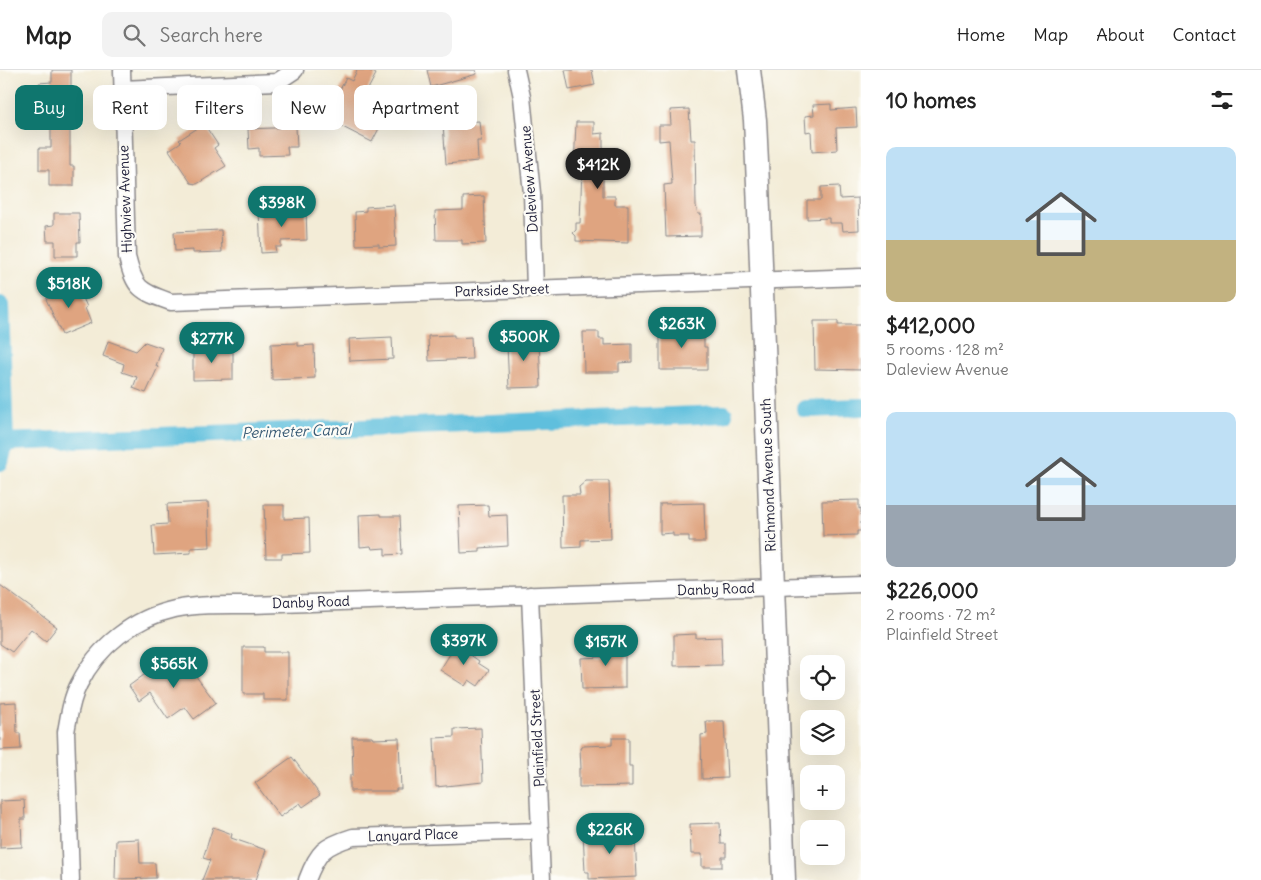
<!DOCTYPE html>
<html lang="en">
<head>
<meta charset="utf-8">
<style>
	:root { --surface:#fff; --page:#f2f2f2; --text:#222; --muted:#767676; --line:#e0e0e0; --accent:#0f766e }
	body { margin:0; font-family:Delius,sans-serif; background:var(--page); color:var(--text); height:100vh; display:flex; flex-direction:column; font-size:19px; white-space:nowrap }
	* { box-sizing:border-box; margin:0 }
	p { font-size:16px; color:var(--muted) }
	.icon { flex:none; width:28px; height:28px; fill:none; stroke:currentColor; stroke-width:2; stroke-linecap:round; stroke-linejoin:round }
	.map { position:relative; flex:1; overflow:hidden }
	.sheet { display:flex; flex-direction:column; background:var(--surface); width:400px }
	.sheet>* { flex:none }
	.guide { position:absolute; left:15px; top:15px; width:475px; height:45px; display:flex; gap:10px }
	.controls { position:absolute; left:800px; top:585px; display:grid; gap:10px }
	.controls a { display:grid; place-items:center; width:45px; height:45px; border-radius:10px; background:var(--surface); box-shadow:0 5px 20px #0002; font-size:25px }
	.price { position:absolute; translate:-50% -42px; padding:0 11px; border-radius:18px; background:var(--accent); color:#fff; font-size:16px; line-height:32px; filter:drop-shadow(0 1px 2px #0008) }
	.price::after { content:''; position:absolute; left:50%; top:30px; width:15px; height:11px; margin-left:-8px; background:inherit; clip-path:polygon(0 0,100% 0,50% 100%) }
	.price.on { background:#222; color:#fff }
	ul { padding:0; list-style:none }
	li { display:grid; align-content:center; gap:10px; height:265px; padding:0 25px }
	li span { display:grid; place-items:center; height:155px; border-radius:10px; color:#555 }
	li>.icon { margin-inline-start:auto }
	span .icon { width:90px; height:90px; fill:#fffc; stroke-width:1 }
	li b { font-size:21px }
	h2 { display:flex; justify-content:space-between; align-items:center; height:60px; padding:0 25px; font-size:21px }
	.pill { padding:0 18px; border-radius:10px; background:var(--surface); box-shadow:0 5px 20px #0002; font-size:18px; line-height:45px }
	.pill.on { background:var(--accent); color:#fff }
	header { display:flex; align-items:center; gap:30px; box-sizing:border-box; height:70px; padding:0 25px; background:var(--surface); border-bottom:1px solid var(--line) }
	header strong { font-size:24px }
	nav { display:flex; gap:28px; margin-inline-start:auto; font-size:18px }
	.search { width:350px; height:45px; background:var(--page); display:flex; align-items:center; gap:12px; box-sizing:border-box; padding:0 18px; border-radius:10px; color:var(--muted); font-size:19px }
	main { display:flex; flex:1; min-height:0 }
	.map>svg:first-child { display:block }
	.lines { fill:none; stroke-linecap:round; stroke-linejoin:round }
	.canal { stroke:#5ebfdd; stroke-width:18 }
	.building { fill:#dfa480 }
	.street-casing { stroke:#8a8789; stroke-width:19 }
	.secondary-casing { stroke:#8a8789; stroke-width:25 }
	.street { stroke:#fff; stroke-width:16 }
	.secondary { stroke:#fff; stroke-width:22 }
	.labels { text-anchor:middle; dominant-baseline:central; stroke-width:4.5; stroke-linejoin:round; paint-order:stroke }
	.street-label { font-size:14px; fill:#22223b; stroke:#fdfcf7 }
	.water-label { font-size:15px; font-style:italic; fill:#375974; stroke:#fdfcf7 }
</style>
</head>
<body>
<header>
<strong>Map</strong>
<div class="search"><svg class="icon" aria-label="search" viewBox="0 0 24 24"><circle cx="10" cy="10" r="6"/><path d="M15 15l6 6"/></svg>Search here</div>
<nav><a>Home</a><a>Map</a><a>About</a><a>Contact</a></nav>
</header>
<main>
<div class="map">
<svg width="861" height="810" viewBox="0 0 861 810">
	<rect width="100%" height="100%" fill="#fdfcf7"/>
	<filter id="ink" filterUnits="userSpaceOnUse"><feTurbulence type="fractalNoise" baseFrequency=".02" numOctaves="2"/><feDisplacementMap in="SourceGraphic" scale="10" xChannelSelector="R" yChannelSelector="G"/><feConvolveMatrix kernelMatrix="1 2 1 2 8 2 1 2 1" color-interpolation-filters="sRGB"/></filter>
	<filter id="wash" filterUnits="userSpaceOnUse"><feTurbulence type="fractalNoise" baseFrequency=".0096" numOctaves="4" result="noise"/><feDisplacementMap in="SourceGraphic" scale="20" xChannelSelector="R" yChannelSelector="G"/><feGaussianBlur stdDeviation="1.12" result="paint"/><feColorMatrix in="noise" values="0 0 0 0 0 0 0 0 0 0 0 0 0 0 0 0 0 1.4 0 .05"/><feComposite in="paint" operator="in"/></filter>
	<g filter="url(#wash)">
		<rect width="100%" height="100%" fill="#f3ecd7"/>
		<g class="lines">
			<path class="canal" d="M0 235 5 372 724 344
				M805 339 861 337
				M0 392 5 372"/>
		</g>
		<g id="blocks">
			<path class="building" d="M52 0H71V17L72 18 73 28H75V49H70V96H74V116H49V100H39V78H51V49H50L49 33H40L39 13 52 12Z
				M357 0H368L376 4 367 21 392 33 372 72 325 48 346 8 352 11Z
				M427 0H476L477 4 431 17Z
				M565 0H592L595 15 569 20Z
				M831 34V40L856 38 857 57 836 58 837 80 812 82 811 61 806 62 805 46 814 45 813 35Z
				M689 39 691 70H695L696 136 698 144H701V166L666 167 664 115 672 114 669 70 659 71V55H671L670 40Z
				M479 51 481 71H477L478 91 446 94 443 54Z
				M576 52H594V64L603 63V78H618V98H603V126H615V135H628V173L576 171V166L573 163 576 160V153H580L582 98 574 99Z
				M204 54 218 75 214 78 226 96 197 114 191 113 169 80 181 72 179 70Z
				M296 57 297 77H287L288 85 259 86V78L249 79 248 59Z
				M839 116 840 129 858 128 859 160 843 161 842 153H829V148L807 149V130H821V117Z
				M484 126 486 173 462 174V170H436L435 141 463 140V127Z
				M394 135 396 176 379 177V174L356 175 355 142 366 141V137Z
				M306 139 307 170 281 171V177H275L276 182 261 183 259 141Z
				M54 143H79L80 172H77V186H55V171H47L46 156 54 155Z
				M221 160 222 182 193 183V180L175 181 174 162Z
				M76 212 87 237 85 238 91 253 62 265 46 229 55 225 53 222Z
				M814 251H838V255H861V300L815 299Z
				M660 256H680V259H704V277H707V300H660Z
				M527 262V272L539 271 541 317 509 318 507 275 511 274V263Z
				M583 262H599V269H604V275L632 274V292L619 293V302H584Z
				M454 265V268L471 267 472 289 429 291 428 266Z
				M392 267 393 289 350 291 349 269Z
				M108 271 136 281 145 272 162 278 156 296 158 297 146 323 133 318 137 307 122 302 124 294 103 286Z
				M298 273V276L314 275 315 308 272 310 271 274Z
				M193 275H209V281H233V309L193 310Z
				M586 411H609L611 469 581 470V477L563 478 562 425H580L579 417Z
				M859 430V439L861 438V461H857V465L823 466 822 431Z
				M208 432 210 477 191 478V483L154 485 152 455 168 454 167 434Z
				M704 433 705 472H689V466H673V463L660 464V434Z
				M264 435H284V449L309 448 310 483 282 484V488H266Z
				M488 435 489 446 507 445 508 476 480 478V482L461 483 459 436Z
				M381 444V446H400L402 484 385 485V478L372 479 371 476 360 477 359 445Z
				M0 515 57 557 46 571 31 559 12 582 0 574Z
				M696 564V568L721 567 722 595 674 596V565Z
				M607 566H625V618L582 619 581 588 602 587V584H608Z
				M459 570 472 578 469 584 479 591 478 593 489 600 478 616 469 610 465 616 440 600Z
				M243 577H264V582H288V630H263V624H243Z
				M180 585 216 633 194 649 185 637 168 649 150 623 139 631 129 616 152 599 154 602 160 599Z
				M16 632 17 663H20L21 679 0 680V633Z
				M706 651H724L727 708 702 709 701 665 707 664Z
				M481 658 483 712 436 717 434 668 454 667V659Z
				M352 667H372L373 669 399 668 401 719H396V721H350V705H353Z
				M612 668H629V696H632V716L579 717V699H581L580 678H582V676L612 675Z
				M292 687 320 725 303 737 300 733 280 747 255 713Z
				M24 730 25 749H21L22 777 0 778V731Z
				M720 753 721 774H726V787H722V797H702V784H691L690 754Z
				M213 757 232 764 231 768 266 780 256 810H202L210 790 203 788Z
				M623 760 624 766H635L637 807 589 809V802H585L583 762Z
				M139 769 140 793H155L156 808 115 809 116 770Z"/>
		</g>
	</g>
	<g filter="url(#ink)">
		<use href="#blocks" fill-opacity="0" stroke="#8a8789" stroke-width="1"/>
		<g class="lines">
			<g class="street-casing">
				<path id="street" d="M122 0 127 187C135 220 140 221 171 232L861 207
					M516 0 522 27 532 123 535 219
					M122 19 277 12 295 0
					M530 525 542 810
					M71 810 66 662C69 646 71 629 79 614 98 576 134 548 175 539 200 534 226 535 252 535L861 514
					M307 810C318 781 324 776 353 767L541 761"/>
			</g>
			<g class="secondary-casing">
				<path id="secondary" d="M749 0 755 50 758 114 784 810"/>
			</g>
			<use href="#street" class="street"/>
			<use href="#secondary" class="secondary"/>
		</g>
	</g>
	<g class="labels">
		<g class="street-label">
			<text transform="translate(529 109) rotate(-94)">Daleview Avenue</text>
			<text transform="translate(125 129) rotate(-92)">Highview Avenue</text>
			<text transform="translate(502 220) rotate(-2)">Parkside Street</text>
			<text transform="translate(768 405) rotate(-92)">Richmond Avenue South</text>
			<text transform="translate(716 519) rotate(-2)">Danby Road</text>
			<text transform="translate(311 532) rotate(-2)">Danby Road</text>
			<text transform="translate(537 668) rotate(-93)">Plainfield Street</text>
			<text transform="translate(413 765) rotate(-2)">Lanyard Place</text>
		</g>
		<g class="water-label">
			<text transform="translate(296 361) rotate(-2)">Perimeter Canal</text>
		</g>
	</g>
</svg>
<div class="controls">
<a><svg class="icon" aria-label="locate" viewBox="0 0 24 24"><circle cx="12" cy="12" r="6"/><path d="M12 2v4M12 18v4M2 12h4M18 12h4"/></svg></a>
<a><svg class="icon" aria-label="layers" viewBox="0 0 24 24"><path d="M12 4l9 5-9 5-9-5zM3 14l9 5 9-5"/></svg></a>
<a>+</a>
<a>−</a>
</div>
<b class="price on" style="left:598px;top:120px">$412K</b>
<b class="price" style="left:282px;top:158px">$398K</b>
<b class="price" style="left:69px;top:239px">$518K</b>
<b class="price" style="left:682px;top:279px">$263K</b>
<b class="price" style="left:524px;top:292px">$500K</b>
<b class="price" style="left:212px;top:294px">$277K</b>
<b class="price" style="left:464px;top:596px">$397K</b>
<b class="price" style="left:606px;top:597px">$157K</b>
<b class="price" style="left:174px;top:619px">$565K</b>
<b class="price" style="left:610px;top:785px">$226K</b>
<div class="guide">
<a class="pill on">Buy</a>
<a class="pill">Rent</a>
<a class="pill">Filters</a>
<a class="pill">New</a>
<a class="pill">Apartment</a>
</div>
</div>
<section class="sheet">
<h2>10 homes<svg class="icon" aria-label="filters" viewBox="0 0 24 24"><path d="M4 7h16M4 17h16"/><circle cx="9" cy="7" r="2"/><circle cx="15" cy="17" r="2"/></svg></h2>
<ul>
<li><span style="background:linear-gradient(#bfe0f5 60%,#c2b280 0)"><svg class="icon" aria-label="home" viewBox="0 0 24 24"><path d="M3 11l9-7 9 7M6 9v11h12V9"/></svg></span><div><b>$412,000</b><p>5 rooms · 128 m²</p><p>Daleview Avenue</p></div></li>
<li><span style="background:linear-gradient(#bfe0f5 60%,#9aa5b1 0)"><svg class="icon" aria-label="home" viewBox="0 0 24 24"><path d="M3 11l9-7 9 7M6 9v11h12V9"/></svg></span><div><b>$226,000</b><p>2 rooms · 72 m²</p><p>Plainfield Street</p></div></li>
</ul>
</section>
</main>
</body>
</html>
